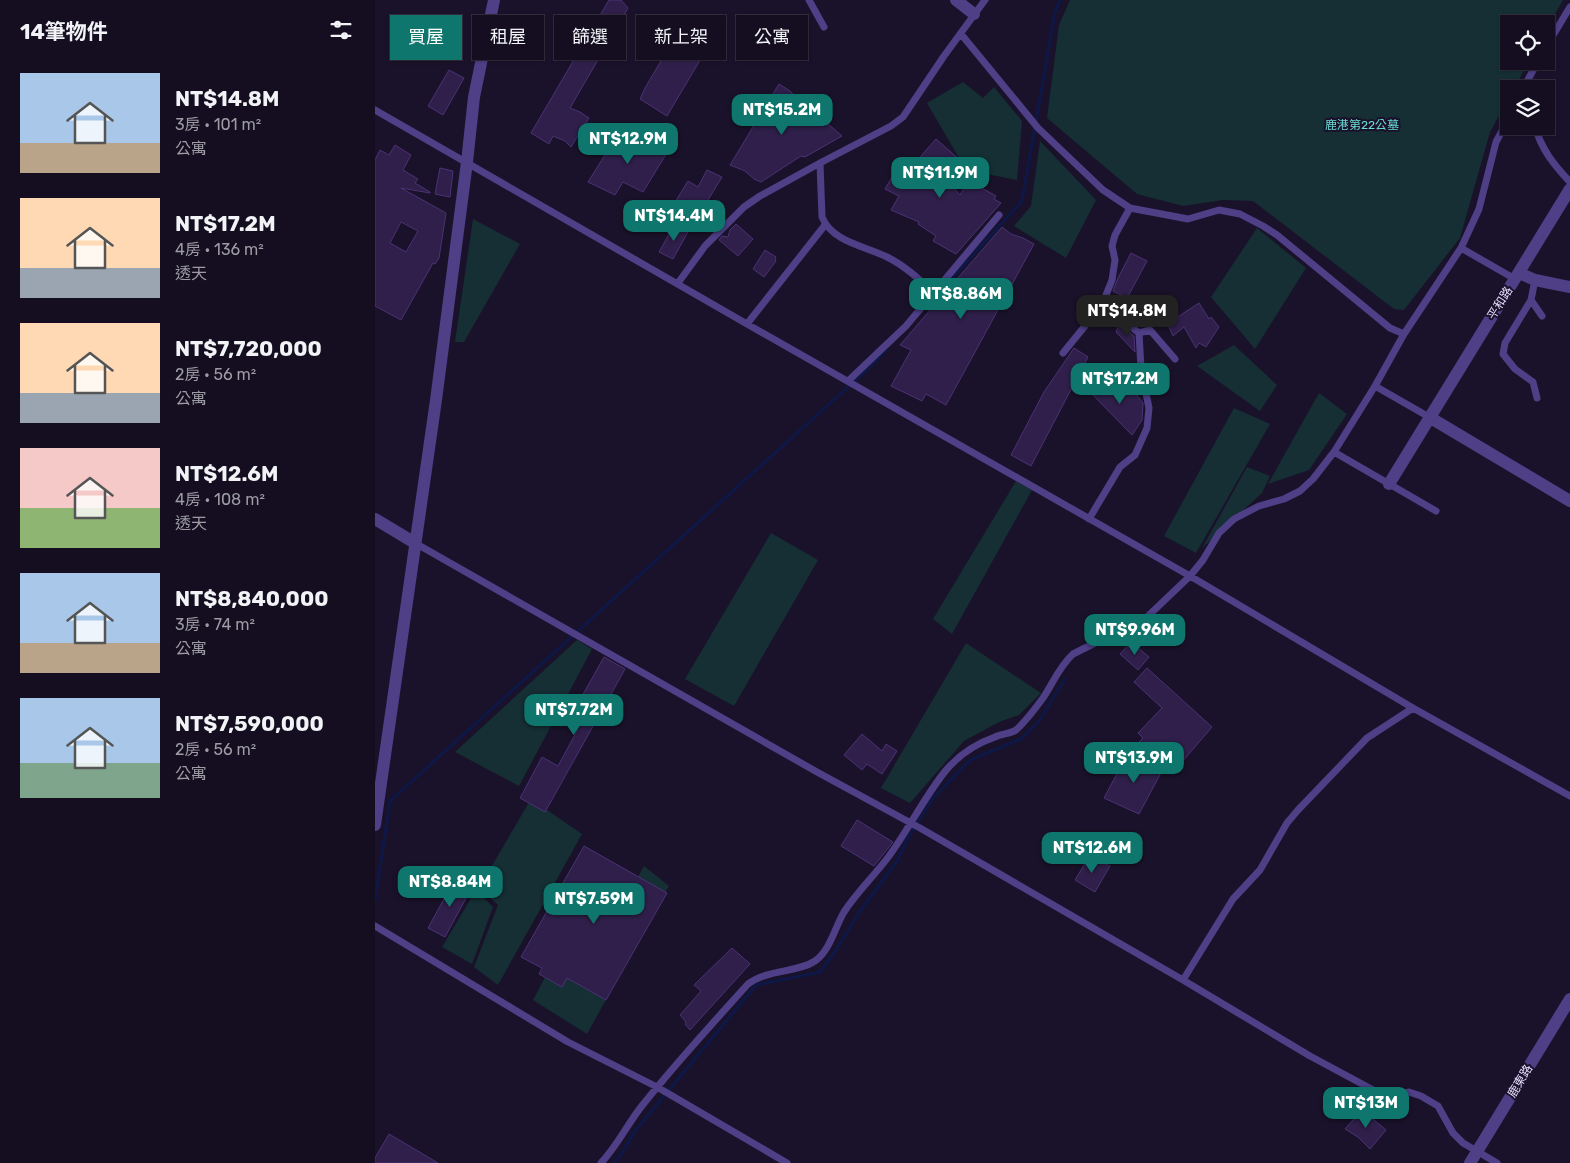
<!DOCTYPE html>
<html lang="zh-TW">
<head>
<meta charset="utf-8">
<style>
	:root { --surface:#140e20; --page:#1d1729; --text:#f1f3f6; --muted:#9d9ca5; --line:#332e3e; --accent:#0f766e }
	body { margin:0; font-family:Rubik,"Noto Sans TC",sans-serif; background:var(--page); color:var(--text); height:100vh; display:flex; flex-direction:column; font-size:19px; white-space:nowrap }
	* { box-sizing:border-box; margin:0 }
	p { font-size:16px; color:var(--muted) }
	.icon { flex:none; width:28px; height:28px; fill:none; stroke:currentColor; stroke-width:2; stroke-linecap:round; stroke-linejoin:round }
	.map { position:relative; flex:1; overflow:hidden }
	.side { display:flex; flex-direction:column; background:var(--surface); width:375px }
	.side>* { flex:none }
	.banner { position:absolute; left:15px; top:15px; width:475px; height:45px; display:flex; gap:10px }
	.fabs { position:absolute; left:1125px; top:15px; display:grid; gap:10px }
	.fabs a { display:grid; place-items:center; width:55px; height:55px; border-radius:0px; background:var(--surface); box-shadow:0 1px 4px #0004,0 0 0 1px var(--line); font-size:25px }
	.price { position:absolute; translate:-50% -42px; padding:0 11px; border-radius:10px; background:var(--accent); color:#fff; font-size:16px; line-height:32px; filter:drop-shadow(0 1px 2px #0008) }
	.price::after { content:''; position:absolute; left:50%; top:30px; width:15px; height:11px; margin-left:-8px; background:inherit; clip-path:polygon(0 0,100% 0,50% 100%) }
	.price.active { background:#222; color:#fff }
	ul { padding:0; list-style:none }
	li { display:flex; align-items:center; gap:15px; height:125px; padding:0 20px }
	li span { display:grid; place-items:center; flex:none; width:140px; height:100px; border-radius:0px; color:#555 }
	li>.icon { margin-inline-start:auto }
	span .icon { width:60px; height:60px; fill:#fffc; stroke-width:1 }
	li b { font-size:21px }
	h2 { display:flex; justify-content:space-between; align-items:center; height:60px; padding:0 20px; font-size:21px }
	.pill { padding:0 18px; border-radius:0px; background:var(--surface); box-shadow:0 1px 4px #0004,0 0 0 1px var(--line); font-size:18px; line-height:45px }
	.pill.active { background:var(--accent); color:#fff }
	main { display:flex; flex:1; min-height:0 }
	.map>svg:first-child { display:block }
	.green { fill:#152f34 }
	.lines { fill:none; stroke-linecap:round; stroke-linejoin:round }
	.stream { stroke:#0d1848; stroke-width:3 }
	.building { fill:#2f1f4a; stroke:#4b3275; fill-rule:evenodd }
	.service { stroke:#4e3f87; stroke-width:7 }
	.minor { stroke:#4e3f87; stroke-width:12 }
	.tertiary { stroke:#4e3f87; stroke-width:12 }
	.labels { text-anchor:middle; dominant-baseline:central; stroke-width:4; stroke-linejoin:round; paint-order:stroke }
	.park-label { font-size:12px; fill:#69ddd4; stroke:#1a122a }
	.street-label { font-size:12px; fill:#e6dcfe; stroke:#1a122a }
</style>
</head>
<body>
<main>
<section class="side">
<h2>14筆物件<svg class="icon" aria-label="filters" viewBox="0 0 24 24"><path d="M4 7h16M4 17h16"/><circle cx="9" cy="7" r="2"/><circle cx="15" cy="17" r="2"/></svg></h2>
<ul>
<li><span style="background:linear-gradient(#a9c7e8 70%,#b9a48a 0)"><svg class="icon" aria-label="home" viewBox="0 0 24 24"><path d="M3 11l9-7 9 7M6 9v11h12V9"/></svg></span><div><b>NT$14.8M</b><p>3房 · 101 m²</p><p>公寓</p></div></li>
<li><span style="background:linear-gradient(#ffd9b3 70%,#9aa5b1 0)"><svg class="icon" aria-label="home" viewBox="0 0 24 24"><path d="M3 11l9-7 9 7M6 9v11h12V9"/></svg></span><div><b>NT$17.2M</b><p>4房 · 136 m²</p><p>透天</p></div></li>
<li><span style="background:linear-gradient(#ffd9b3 70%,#9aa5b1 0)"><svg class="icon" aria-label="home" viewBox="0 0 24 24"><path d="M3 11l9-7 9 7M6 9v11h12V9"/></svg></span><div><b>NT$7,720,000</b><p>2房 · 56 m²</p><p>公寓</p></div></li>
<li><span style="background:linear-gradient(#f6c9c9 60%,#8fb573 0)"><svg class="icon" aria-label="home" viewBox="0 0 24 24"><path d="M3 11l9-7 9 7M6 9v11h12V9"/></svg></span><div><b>NT$12.6M</b><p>4房 · 108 m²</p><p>透天</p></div></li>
<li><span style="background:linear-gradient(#a9c7e8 70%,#b9a48a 0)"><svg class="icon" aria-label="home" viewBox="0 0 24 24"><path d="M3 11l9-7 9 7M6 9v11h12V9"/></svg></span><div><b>NT$8,840,000</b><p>3房 · 74 m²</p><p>公寓</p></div></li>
<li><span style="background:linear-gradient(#a9c7e8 65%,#7fa58c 0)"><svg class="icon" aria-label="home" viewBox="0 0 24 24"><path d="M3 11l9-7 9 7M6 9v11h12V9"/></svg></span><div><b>NT$7,590,000</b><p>2房 · 56 m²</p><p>公寓</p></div></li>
</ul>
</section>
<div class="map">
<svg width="1195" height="1163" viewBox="0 0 1195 1163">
	<rect width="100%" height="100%" fill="#1a122a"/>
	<path class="green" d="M695 0H1188L1171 30V24H1134V61H1154L1139 89H1134V98L1115 132 1085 238 1029 310 1019 309 878 201 848 200 808 206 762 194 672 118 684 25Z
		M588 82 608 98 619 87 647 121 642 180 591 170 552 103Z
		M665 141 721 200 691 258 639 226 656 206Z
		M98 219 145 244 89 342H80Z
		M882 228 931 268 880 349 836 297Z
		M859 345 902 385 885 411 822 366Z
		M944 393 972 414 934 470 893 484Z
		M859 408 895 424 821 553 789 536Z
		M872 467 895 476 887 493 827 548Z
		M641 481 657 490 577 634 558 619Z
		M396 533 443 560 359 706 310 679Z
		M202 640 217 649 144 786 80 752Z
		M591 643 666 693 644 715 624 722 589 741 535 803 506 788Z
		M156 799 207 834 123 985 99 967 123 905 104 888Z
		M269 866 294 886 212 1034 158 1000 180 958 207 974Z
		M101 890 118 907 97 964 67 947Z"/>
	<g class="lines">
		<path class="stream" d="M566 290 647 201 680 12 685 0
			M0 901 15 801 495 367 511 350
			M239 1163 247 1153 260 1131 381 985 445 972 459 953 485 911 522 861 533 838 558 798 595 760 646 739 664 721 690 679"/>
	</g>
	<path class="building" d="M234 0H246L253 8 195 108 205 112 214 118 196 147 190 141 178 136 174 144 156 133Z
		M303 32 331 50 292 116 265 99 270 88Z
		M74 70 89 78 68 115 53 106Z
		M404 84 415 91 424 101 433 105 443 115 467 136 430 157 426 156 386 182 379 179 370 171 355 165Z
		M245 131 258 137 277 149 280 144 293 151 268 192 248 182 240 195 213 182Z
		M561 139 586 161 567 181 576 185 585 195 592 183 603 189 605 187 621 196 619 199 626 203 581 254 558 241 561 236 543 224 544 222 516 210 524 196 510 189 526 162 539 164Z
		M20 145 36 155 28 170 43 179 40 183 55 192V193L26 188 71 213 64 258 60 264 58 263 26 320 0 306V160L5 150 14 155ZM26 222 43 231 31 252 15 243Z
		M65 168 78 171 75 197 60 194Z
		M332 170 347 177 322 218 307 213 297 207 313 181 323 187Z
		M361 224 378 239 363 256 344 240 347 236 353 237 355 230Z
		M298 227 314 230 298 259 284 252Z
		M627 227 636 234 648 238 659 244 571 405 551 394 547 401 516 386 536 350 525 345Z
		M390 250 401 257 400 260 401 261 389 277 378 269Z
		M756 253 772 261 752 298 738 291 743 278Z
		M824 303 834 319 836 317 844 327 831 347 824 343 821 348 809 327 798 336 791 320 798 314 801 318Z
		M744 325 759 336 760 352 741 332Z
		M699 348 713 357 656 466 636 455 669 392Z
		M724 379 745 397 756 388 768 403 767 420 757 435 714 391Z
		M756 642 774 657 763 670 745 654Z
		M229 657 250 669 170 812 145 798 167 757 183 766 203 729 192 723Z
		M772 668 837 727 801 769 793 761 790 766 764 742 768 738 763 733 787 708 759 682Z
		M487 734 507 751 511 744 522 751 507 774 492 764 487 770 469 755Z
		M753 753 788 769 764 814 729 798Z
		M482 820 518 842 499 866 466 846Z
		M209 846 292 893 231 1000 192 978 187 987 164 974 167 968 146 957Z
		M714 857 735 866 720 892 700 880Z
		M80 879 97 887 70 937 53 928Z
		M357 948 375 964 315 1030 310 1024 311 1022 305 1015 326 991 319 985Z
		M987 1110 1011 1130 995 1149 983 1137 970 1129Z
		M14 1134 63 1163H0V1158Z"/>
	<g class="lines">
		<path class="service" d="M434 0 449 27
			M586 34 663 128 728 190 755 208 813 219 844 210 865 214 888 226 902 235 1015 328 1029 334
			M1171 47 1195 7
			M1148 89 1163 61
			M0 110 372 324 815 576 1038 708 1195 796
			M1160 126C1166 149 1179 165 1195 182
			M445 163 447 217C457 242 490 246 512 257 529 265 545 280 559 293
			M1086 248 1140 279
			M1160 280 1156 300 1167 316
			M303 283 330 246 369 207 385 196 445 163 516 126 528 117 569 56 610 0
			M1156 300 1130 343 1128 354 1140 369 1158 382 1162 398
			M372 324 450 225
			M764 333 775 330 800 359
			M688 353 727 305
			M473 381 531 326 624 215
			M1000 386 1054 417
			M959 452 1061 511
			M714 519 745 467 760 455 772 428 774 408 766 368 764 333 727 305 737 280 740 260 737 246 740 235 755 208
			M40 543 442 772 545 828 808 980 935 1056 1002 1092 1016 1096 1034 1092 1046 1096 1063 1106 1078 1133 1088 1143 1122 1163
			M0 926 193 1042 282 1087 412 1163
			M808 980 858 899 885 870 912 823 923 810 992 738 1038 708
			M226 1163C242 1146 252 1125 266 1107 300 1064 337 1024 373 984 393 969 422 973 440 961 455 951 460 927 469 912 482 892 500 875 514 856 533 830 548 800 568 774 581 757 600 744 620 737 626 734 635 734 641 730 651 721 660 709 668 698 678 683 684 667 698 654L772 617 815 576 828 560 844 533 859 519 884 506 909 499 925 491 938 479 959 452 1000 386 1029 334 1086 248 1104 209 1121 142 1134 118"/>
		<path class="minor" d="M581 0 599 14
			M1144 273 1160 280 1195 287
			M1054 417 1195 501
			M1014 484 1195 189
			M0 519 40 543
			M0 825 61 400 92 162 99 97 119 0"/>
		<path class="tertiary" d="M1095 1163 1195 999"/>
	</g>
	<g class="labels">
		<g class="park-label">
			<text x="987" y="125">鹿港第22公墓</text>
		</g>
		<g class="street-label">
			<text transform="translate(1125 303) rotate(-58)">平和路</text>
			<text transform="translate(1145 1081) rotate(-59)">鹿東路</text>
		</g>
	</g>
</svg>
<div class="fabs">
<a><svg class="icon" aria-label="locate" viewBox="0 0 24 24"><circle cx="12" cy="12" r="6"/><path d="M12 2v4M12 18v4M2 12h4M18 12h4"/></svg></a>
<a><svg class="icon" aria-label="layers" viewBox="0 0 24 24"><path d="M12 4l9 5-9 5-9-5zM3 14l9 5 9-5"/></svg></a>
</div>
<b class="price" style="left:407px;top:136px">NT$15.2M</b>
<b class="price" style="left:253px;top:165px">NT$12.9M</b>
<b class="price" style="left:565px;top:199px">NT$11.9M</b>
<b class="price" style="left:299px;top:242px">NT$14.4M</b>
<b class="price" style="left:586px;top:320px">NT$8.86M</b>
<b class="price active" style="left:752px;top:337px">NT$14.8M</b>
<b class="price" style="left:745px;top:405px">NT$17.2M</b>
<b class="price" style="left:760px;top:656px">NT$9.96M</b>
<b class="price" style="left:199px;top:736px">NT$7.72M</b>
<b class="price" style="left:759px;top:784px">NT$13.9M</b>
<b class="price" style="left:717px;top:874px">NT$12.6M</b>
<b class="price" style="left:75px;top:908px">NT$8.84M</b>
<b class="price" style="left:219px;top:925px">NT$7.59M</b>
<b class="price" style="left:991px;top:1129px">NT$13M</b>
<div class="banner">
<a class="pill active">買屋</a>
<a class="pill">租屋</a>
<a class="pill">篩選</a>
<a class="pill">新上架</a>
<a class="pill">公寓</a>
</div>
</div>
</main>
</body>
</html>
